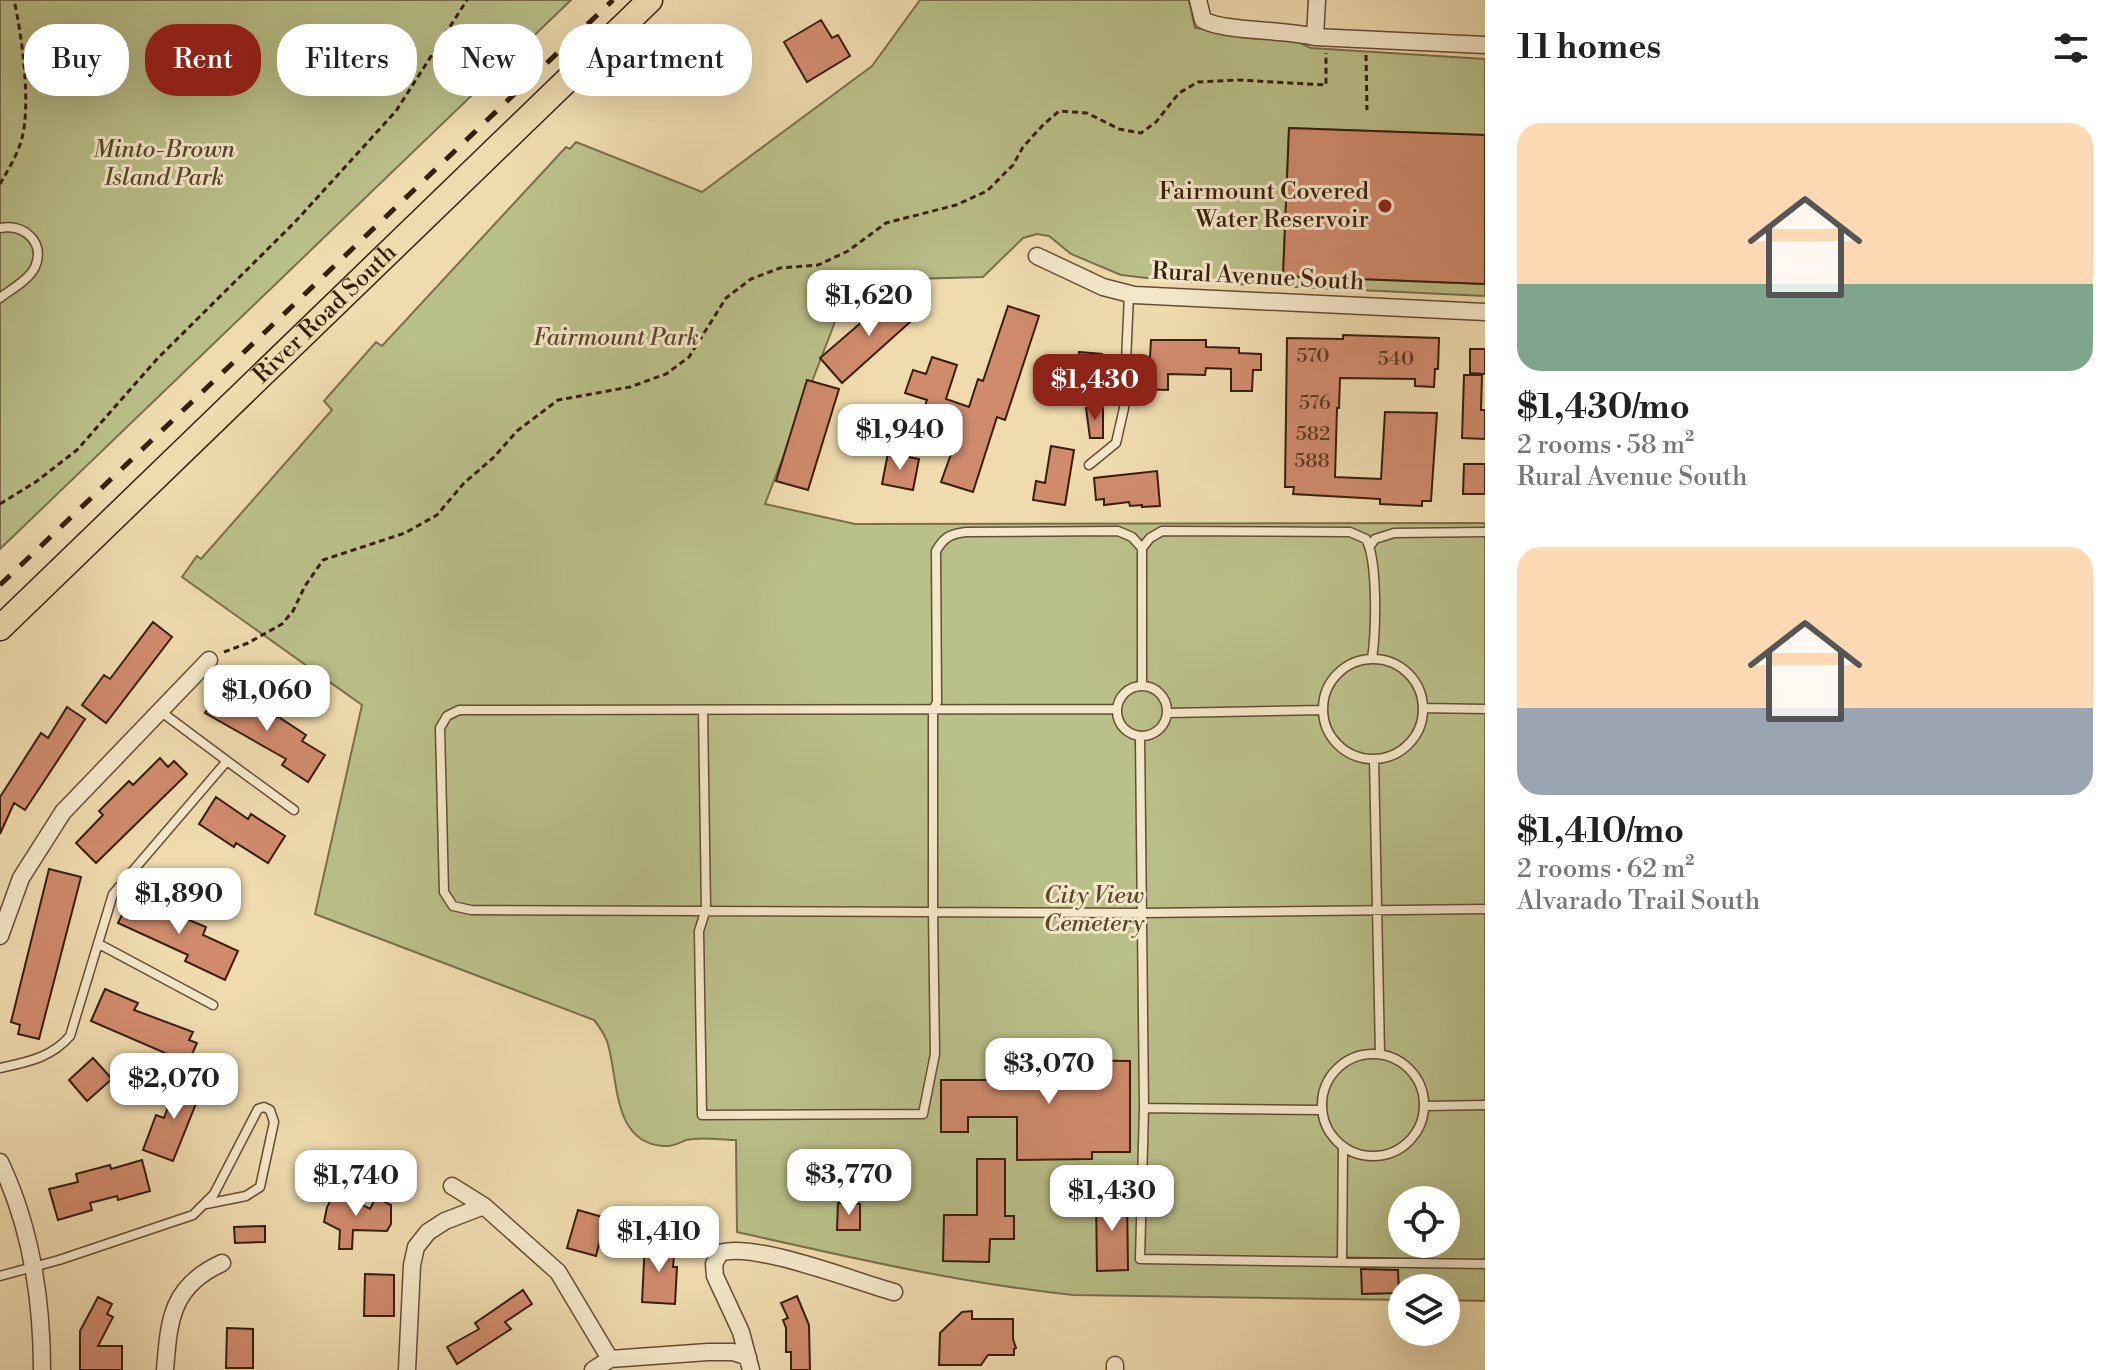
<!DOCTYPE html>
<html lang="en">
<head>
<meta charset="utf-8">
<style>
	:root { --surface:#fff; --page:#f6f6f6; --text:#222; --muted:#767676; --accent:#8f2418 }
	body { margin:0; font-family:"Libre Bodoni",serif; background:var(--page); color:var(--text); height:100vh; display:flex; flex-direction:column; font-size:30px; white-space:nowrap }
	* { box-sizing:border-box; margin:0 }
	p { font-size:26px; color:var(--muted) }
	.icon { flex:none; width:44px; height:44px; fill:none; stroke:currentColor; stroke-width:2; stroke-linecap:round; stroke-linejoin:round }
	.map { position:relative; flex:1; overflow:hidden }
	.side { display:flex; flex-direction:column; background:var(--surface); width:640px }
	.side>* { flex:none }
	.banner { position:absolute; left:24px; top:24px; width:760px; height:72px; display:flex; gap:16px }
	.fabs { position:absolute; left:1388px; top:1186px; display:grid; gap:16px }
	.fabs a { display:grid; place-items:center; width:72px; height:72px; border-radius:50%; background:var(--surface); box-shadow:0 8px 32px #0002; font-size:40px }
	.price { position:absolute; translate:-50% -68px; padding:0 18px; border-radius:16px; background:#fff; color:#222; font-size:26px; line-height:52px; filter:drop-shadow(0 2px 4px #0008) }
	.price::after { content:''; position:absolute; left:50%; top:48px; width:24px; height:18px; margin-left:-12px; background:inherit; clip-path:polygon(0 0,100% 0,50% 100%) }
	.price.selected { background:var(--accent); color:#fff }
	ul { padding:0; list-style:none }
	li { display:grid; align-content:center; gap:16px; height:424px; padding:0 32px }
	li span { display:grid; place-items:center; height:248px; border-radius:24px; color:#555 }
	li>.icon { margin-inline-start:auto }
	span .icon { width:144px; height:144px; fill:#fffc; stroke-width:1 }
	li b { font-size:34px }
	h2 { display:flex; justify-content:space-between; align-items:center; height:96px; padding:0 32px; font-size:34px }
	.tag { padding:0 28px; border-radius:32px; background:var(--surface); box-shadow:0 8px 32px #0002; font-size:28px; line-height:72px }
	.tag.selected { background:var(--accent); color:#fff }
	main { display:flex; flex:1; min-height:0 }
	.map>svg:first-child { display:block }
	.green { fill:#bac089; stroke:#7a6f4b; stroke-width:2; fill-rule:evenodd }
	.building { fill:#d08b6d; stroke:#391e0d; stroke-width:2 }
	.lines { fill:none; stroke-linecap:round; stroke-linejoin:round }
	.lane-casing { stroke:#664d35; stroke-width:11 }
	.street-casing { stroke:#664d35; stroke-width:19 }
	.primary-casing { stroke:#391e0d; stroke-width:27 }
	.path { stroke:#391e0d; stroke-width:3; stroke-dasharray:6 4; stroke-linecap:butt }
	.lane { stroke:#f5e8ca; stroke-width:8 }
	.street { stroke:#f5e8ca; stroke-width:16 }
	.primary { stroke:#efdbae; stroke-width:24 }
	.rail { stroke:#391e0d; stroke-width:5; stroke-dasharray:14 14; stroke-linecap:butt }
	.poi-dot { fill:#8f2418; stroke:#f5e8ca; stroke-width:3 }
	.labels { text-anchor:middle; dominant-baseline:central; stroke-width:6; stroke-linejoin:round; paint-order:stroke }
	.number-label { font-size:20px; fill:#5f3925 }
	.park-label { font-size:24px; font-style:italic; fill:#59462c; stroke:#f5e8ca }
	.poi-label { font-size:24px; fill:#391e0d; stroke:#f5e8ca; text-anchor:end }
	.street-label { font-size:24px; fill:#391e0d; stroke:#f5e8ca }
</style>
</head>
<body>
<main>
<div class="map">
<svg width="1485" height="1370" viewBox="0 0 1485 1370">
	<rect width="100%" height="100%" fill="#efdbae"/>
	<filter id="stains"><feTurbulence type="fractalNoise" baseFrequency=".0025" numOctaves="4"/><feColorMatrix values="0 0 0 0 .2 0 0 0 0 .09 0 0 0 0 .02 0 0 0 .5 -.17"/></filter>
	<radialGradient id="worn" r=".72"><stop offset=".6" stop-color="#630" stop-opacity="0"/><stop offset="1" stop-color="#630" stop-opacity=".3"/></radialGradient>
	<path class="green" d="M0 0H571L0 549Z
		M920 0H1189L1195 28 1289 38 1311 48 1485 59V135L1289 128 1283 276 1485 284V296L1173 281 1121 275 1071 254 1049 236 1037 234 1023 238 983 277 874 280 848 288 765 504 855 524 1485 523V1301L1446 1300V1288H1402V1300L1073 1295C959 1283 848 1257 737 1232L736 1140C721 1140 701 1136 686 1140 678 1143 673 1147 663 1146 611 1142 619 1077 607 1041 604 1034 599 1026 594 1020L315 914 362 705 182 577 197 556 201 559 332 410 324 401 376 342 382 346 566 147 570 149 576 142 702 192 872 66ZM1402 1200H1446V1244H1402Z"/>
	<path class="building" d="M821 20 832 38 838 35 850 56 807 82 784 42Z
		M1289 128 1485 135V284L1283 276Z
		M892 296 899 304 905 298 919 314 842 383 820 358Z
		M1008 306 1039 316 1005 420 997 417 973 492 941 482 961 426 922 413 927 400 905 393 913 370 926 374 932 357 957 365 946 399 969 407 978 379 983 381Z
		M1343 335 1439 338 1438 369H1435L1434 387 1415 386V379L1340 378 1339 408H1337L1335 477 1381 479 1385 412 1437 413 1431 501H1422V506L1380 504V499L1293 494 1294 487H1285L1287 338 1343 339Z
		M1151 340H1206V347L1239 348V353L1261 354V370H1253L1252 391H1231V369L1206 368 1205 375 1168 374V390L1135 389 1136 357H1150Z
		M1470 349H1485V374L1470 373Z
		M1079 352 1102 354 1099 386 1076 383Z
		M1464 375H1482L1481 410H1485V439L1462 438Z
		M807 380 839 389 808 490 776 481Z
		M1086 408H1103V438H1090Z
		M1051 446 1074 450 1065 505 1033 500 1036 481 1045 483Z
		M888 453 919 459 913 490 882 484Z
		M1464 464H1485V494H1463Z
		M1157 471 1160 506 1142 507V505L1130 506 1129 502 1104 505V499L1096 500 1094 478Z
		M153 622 172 637 106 723 82 705 104 675 110 679Z
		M222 687 275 719 277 716 306 735 302 741 325 755 308 782 282 765 286 759 205 713Z
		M67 707 85 719 25 810 14 803 0 834V797L41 733 48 738Z
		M160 758 168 767 174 761 187 774 96 863 76 843 103 815 99 811 129 781 133 785Z
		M216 797 248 819 251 814 285 836 268 863 236 843 234 847 199 824Z
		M49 869 81 877 39 1039 18 1034 20 1025 11 1022Z
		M131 896 206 927 203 935 238 951 225 980 185 961 188 955 118 923Z
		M105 989 138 1003 134 1010 193 1032 189 1040 197 1043 188 1063 91 1021Z
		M93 1058 112 1079 87 1101 69 1080Z
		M1038 1060 1130 1061V1152H1092V1159L1017 1160V1117H968V1132H941V1080H994V1061Z
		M179 1077 203 1086 173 1161 143 1150 156 1115 164 1118Z
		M977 1159H1005V1216H1014V1239H990L989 1262 943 1261 944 1215H977Z
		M142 1160 150 1191 118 1200 117 1196 90 1203 92 1210 58 1220 49 1189 78 1182 76 1174 110 1165 111 1169Z
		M336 1191 370 1209 376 1197 391 1205V1224L387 1231 353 1230 352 1249H339L340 1230 324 1222 327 1207Z
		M1096 1196H1127L1128 1270 1097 1271Z
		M838 1203 860 1204V1230H837Z
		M578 1210 620 1222 615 1240 601 1236 596 1256 567 1248Z
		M265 1226V1242L235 1243 234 1227Z
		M645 1242 675 1243 673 1267H677L675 1304 642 1302Z
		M1361 1269 1398 1270 1399 1293 1362 1294Z
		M365 1274 394 1275V1316H364Z
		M523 1290 532 1304 505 1322 511 1329 457 1364 447 1347 479 1329 475 1323Z
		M797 1296 809 1325 810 1370H791V1352H786V1328L783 1320 788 1318 781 1303Z
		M98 1297 112 1304 107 1314 113 1317 98 1346H122V1370H80V1331Z
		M972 1311V1319H1013V1339L1016 1348 1014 1349V1355H988L981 1365H939L940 1333 962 1312Z
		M227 1328 253 1329V1368H226Z"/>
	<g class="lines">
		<g class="lane-casing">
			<path id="lane" d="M0 228C23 223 46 242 35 267 29 280 10 290 0 298
				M1089 465 1116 443 1124 408 1129 294
				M1370 546 1375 539 1394 533 1485 532
				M1142 548 1132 537 1118 531 966 532C950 534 944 537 936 551L937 702 933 710V912L1142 913 1485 909
				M1323 709a50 50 0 1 1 100 0a50 50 0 1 1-100 0Z
				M1117 711a25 25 0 1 1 50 0a25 25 0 1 1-50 0Z
				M1142 686V548L1150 538 1162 531 1350 532 1366 539C1378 561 1376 632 1372 659
				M1423 708 1485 709
				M703 711 706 909 699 931 702 1115 923 1114 935 1054 933 912 471 910 453 906 444 892 440 728 447 716 459 710 1117 709
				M1168 713 1323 710
				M1140 737 1144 1108 1140 1259 1485 1264
				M1374 759 1380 1054
				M227 761 294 810
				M99 944 213 1005
				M1322 1105a51 51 0 1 1 102 0a51 51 0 1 1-102 0Z
				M0 1068C27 1062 51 1058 70 1036L113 894 227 761 160 711
				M1425 1106 1485 1105
				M1144 1108 1322 1110
				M1342 1260 1343 1147
				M0 1276 59 1260 193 1215 214 1194 258 1109 264 1107 270 1110 274 1122 260 1187 246 1196 206 1204"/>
		</g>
		<g class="street-casing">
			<path id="street" d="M1198 0 1203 20C1225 32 1284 29 1315 37L1485 45
				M1315 37 1317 0
				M1037 256 1103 287 1134 295 1485 312
				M0 936 21 878 63 812 209 660
				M0 1162C31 1227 42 1298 42 1370
				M452 1186 484 1206 558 1272 610 1359
				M1115 1365V1370
				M165 1370C169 1320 171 1286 222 1263
				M407 1370 412 1265 416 1247 428 1232 445 1221 484 1206
				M593 1370 610 1359 708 1352H733L748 1357
				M751 1370 741 1332 715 1276 714 1264 720 1253C753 1241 857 1282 894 1292"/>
		</g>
		<g class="primary-casing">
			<g id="primary">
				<path id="s1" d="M0 628 650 0"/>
			</g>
		</g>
		<path class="path" d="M1366 55 1367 110
			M0 184C8 170 18 154 22 138 31 103 22 36 14 0
			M0 504 37 481 77 450 158 358 295 222 396 111 467 0
			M224 652 248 643 282 624 293 611 305 586 323 560 405 533 437 515 464 483 493 458 517 431 558 400 630 387 666 374 689 357 726 298 751 279 780 268 818 265 848 251 886 223 956 205 987 191 1013 165 1023 147 1043 125 1059 111 1087 113 1119 129 1141 133 1156 122 1179 93 1198 82 1238 80 1326 85V53"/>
		<use href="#lane" class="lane"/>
		<use href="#street" class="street"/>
		<use href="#primary" class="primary"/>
		<path class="rail" d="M0 585 613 0"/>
	</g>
	<circle class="poi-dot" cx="1385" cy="206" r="8"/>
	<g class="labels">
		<g class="number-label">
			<text x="1313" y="356">570</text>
			<text x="1396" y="359">540</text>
			<text x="1315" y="403">576</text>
			<text x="1313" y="434">582</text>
			<text x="1312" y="461">588</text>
		</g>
		<g class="park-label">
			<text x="164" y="150">Minto-Brown<tspan x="164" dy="28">Island Park</tspan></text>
			<text x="616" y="338">Fairmount Park</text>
			<text x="1094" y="896">City View<tspan x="1094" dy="28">Cemetery</tspan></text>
		</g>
		<g class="poi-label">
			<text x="1369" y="192">Fairmount Covered<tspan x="1369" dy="28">Water Reservoir</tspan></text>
		</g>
		<g class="street-label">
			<text transform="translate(1258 277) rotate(3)">Rural Avenue South</text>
			<text stroke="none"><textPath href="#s1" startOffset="452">River Road South</textPath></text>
		</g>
	</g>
	<rect width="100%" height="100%" filter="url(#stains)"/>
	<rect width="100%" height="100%" fill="url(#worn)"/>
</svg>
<div class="fabs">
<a><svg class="icon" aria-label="locate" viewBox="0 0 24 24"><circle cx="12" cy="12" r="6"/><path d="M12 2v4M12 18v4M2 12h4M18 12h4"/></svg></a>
<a><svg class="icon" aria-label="layers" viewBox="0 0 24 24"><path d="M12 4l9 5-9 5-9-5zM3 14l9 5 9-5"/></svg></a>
</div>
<b class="price" style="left:869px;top:338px">$1,620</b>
<b class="price selected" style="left:1095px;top:422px">$1,430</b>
<b class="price" style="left:900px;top:472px">$1,940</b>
<b class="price" style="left:267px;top:733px">$1,060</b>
<b class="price" style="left:179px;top:936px">$1,890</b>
<b class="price" style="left:1049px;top:1106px">$3,070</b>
<b class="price" style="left:174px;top:1121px">$2,070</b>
<b class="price" style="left:849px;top:1217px">$3,770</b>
<b class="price" style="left:356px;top:1218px">$1,740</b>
<b class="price" style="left:1112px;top:1233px">$1,430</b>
<b class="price" style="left:659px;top:1274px">$1,410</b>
<div class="banner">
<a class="tag">Buy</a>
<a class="tag selected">Rent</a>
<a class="tag">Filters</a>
<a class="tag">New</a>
<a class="tag">Apartment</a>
</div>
</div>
<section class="side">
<h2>11 homes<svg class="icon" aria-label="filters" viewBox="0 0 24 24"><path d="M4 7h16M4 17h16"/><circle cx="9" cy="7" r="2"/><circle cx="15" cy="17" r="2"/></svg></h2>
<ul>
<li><span style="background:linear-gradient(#ffd9b3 65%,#7fa58c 0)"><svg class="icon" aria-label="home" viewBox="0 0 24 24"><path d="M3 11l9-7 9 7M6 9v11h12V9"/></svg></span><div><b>$1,430/mo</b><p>2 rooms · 58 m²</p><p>Rural Avenue South</p></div></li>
<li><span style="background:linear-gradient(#ffd9b3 65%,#9aa5b1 0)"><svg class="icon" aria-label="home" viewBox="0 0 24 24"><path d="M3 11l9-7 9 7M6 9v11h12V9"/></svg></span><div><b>$1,410/mo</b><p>2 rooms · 62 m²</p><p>Alvarado Trail South</p></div></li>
</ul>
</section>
</main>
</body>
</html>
